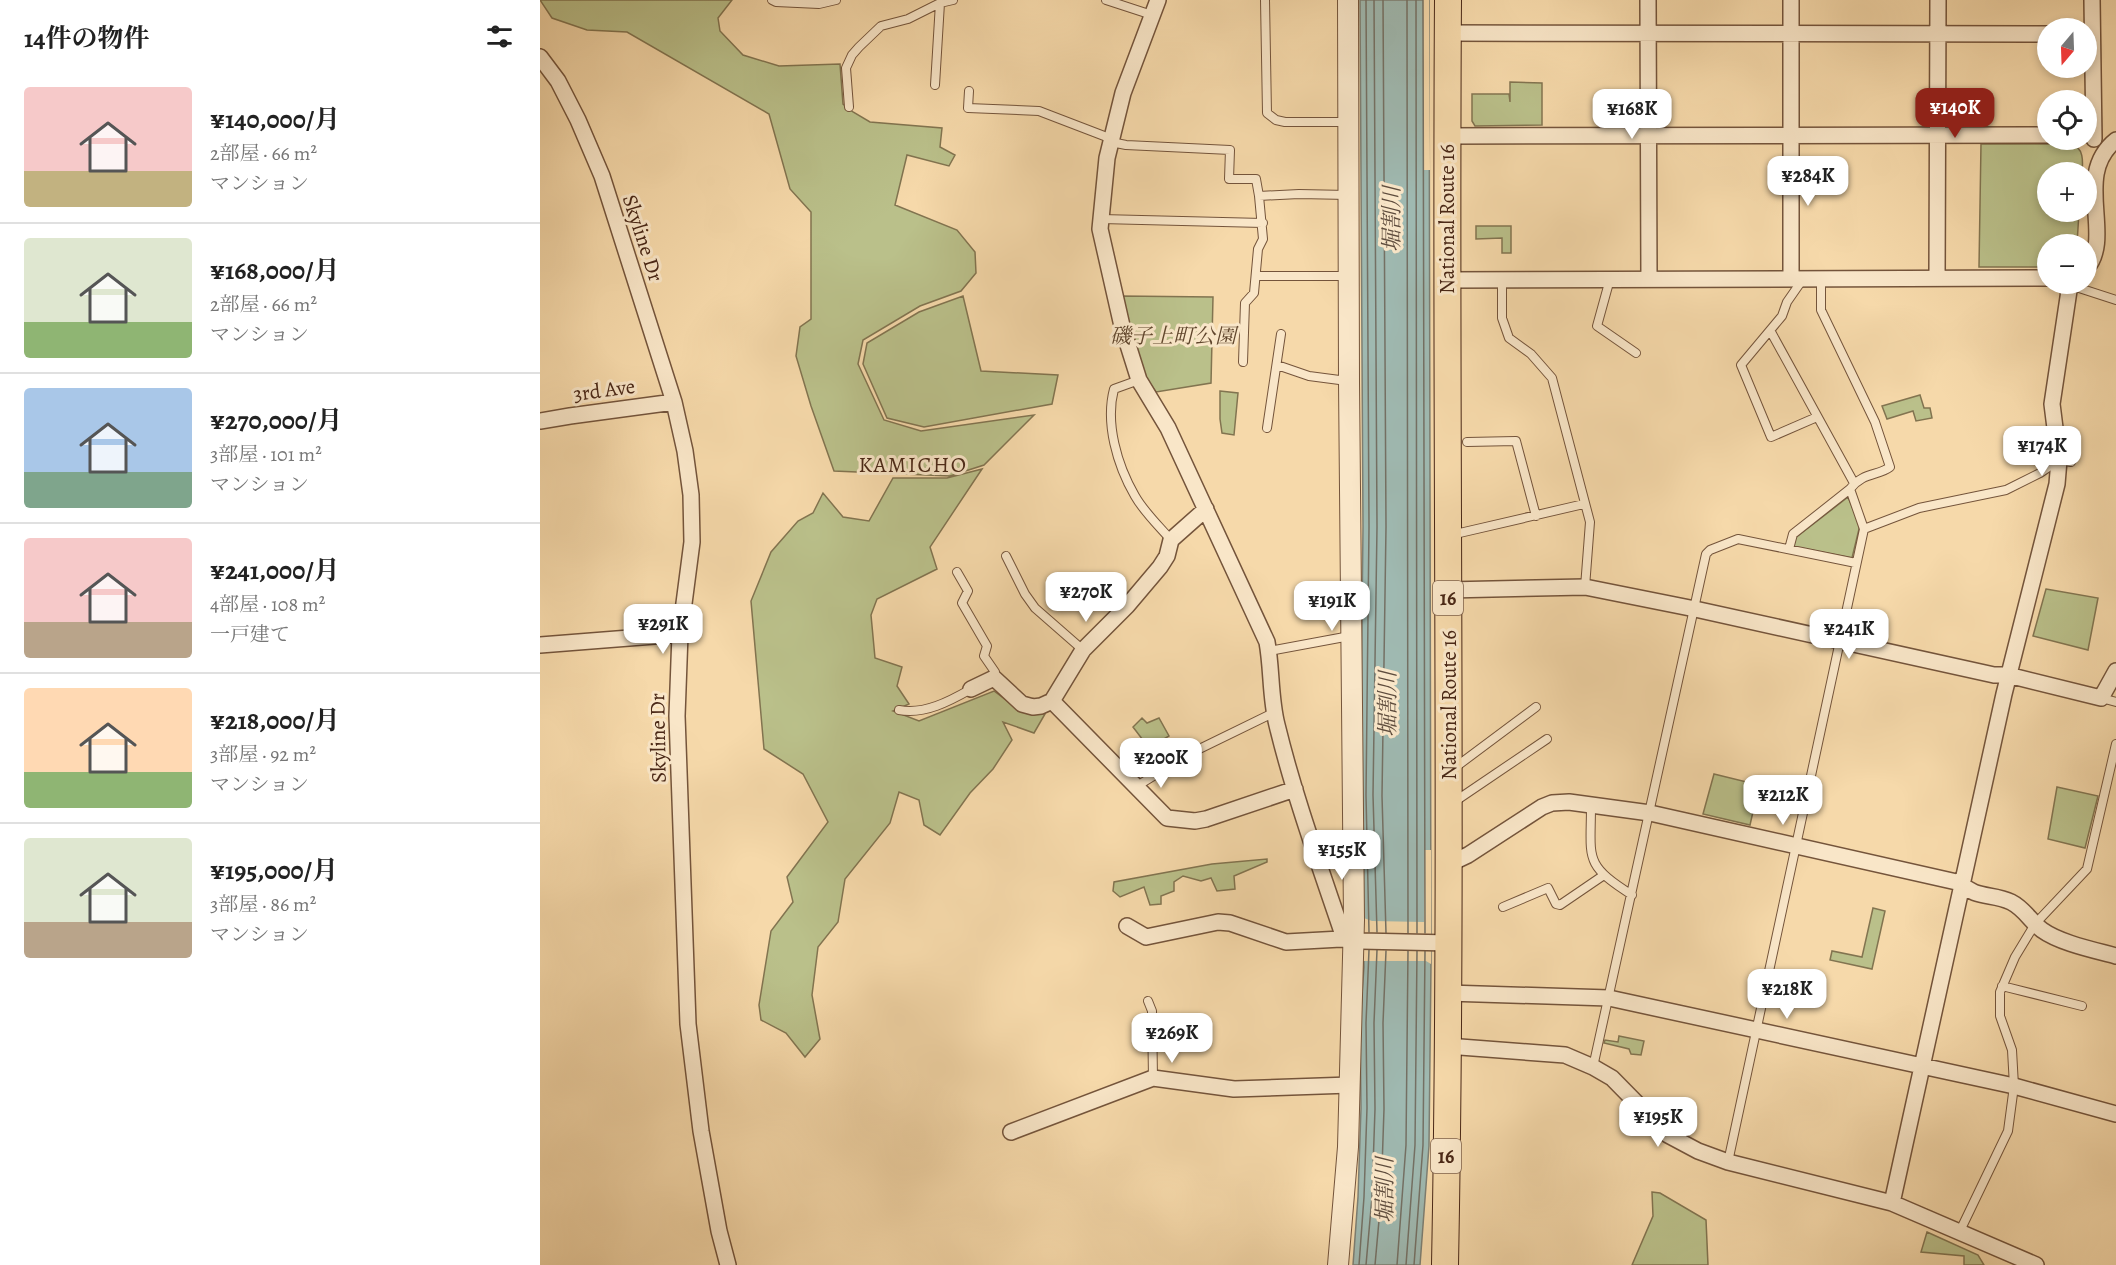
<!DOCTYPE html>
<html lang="ja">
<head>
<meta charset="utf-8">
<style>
	:root { --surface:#fff; --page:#f2f2f2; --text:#222; --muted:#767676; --line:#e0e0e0; --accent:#8f2418 }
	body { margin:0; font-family:Alegreya,"Noto Serif JP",serif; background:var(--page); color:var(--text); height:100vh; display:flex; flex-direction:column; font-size:22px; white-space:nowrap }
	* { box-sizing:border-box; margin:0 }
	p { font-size:20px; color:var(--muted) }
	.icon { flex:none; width:33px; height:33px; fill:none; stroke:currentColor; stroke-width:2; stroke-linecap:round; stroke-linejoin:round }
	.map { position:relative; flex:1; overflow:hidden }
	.panel { display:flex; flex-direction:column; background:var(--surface); width:540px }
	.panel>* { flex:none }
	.needle { width:39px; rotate:199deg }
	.buttons { position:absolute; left:1497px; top:18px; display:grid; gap:12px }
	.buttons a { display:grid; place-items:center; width:60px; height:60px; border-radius:50%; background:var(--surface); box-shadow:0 3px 9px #0003; font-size:30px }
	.price { position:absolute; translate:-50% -51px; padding:0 14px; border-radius:12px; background:#fff; color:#222; font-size:20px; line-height:39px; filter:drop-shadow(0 2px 3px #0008) }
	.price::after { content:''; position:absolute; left:50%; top:36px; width:18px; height:14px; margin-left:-9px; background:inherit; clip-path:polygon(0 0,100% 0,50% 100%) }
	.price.current { background:var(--accent); color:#fff }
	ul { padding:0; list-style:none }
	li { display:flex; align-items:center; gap:18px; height:150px; padding:0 24px }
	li+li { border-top:2px solid var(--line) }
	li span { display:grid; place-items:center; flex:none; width:168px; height:120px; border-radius:6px; color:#555 }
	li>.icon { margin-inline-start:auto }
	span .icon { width:72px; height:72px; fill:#fffc; stroke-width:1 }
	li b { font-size:26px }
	h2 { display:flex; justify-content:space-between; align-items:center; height:72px; padding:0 24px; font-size:26px }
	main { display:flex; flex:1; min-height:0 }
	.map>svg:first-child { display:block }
	.green { fill:#bac08a; stroke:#827450; stroke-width:1.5 }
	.water { fill:#9fb9b1; stroke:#7d7f73; stroke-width:1.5 }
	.pier { fill:#f6d9aa }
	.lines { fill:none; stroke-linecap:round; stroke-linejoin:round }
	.shore { stroke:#747064; stroke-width:1.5 }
	.service-casing { stroke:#74543b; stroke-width:10 }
	.minor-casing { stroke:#74543b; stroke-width:18 }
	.tertiary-casing { stroke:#74543b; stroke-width:22 }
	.trunk-casing { stroke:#492716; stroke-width:28 }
	.service { stroke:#f9e6c8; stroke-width:8 }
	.minor { stroke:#f9e6c8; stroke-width:15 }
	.tertiary { stroke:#f9e6c8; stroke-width:20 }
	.trunk { stroke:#f6d9aa; stroke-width:26 }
	.labels { text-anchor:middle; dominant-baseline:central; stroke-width:6; stroke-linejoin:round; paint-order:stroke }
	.shield { fill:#f9e6c8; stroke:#7e604b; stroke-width:1.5 }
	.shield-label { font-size:20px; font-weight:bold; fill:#492716 }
	.street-label { font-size:21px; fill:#492716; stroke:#f9e6c8 }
	.park-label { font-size:21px; font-style:italic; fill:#60462d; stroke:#f9e6c8 }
	.water-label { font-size:22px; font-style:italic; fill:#5e4c3d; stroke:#f9e6c8 }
	.neighbourhood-label { font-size:22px; letter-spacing:1.5px; fill:#492716; stroke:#f9e6c8 }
</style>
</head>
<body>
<main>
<section class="panel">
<h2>14件の物件<svg class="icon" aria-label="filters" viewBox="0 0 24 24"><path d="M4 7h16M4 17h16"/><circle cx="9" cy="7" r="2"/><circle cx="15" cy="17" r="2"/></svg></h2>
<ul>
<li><span style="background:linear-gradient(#f6c9c9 70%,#c2b280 0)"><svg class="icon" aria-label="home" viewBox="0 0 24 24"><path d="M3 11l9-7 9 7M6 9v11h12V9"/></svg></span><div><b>¥140,000/月</b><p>2部屋 · 66 m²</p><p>マンション</p></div></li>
<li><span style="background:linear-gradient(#dfe7d0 70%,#8fb573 0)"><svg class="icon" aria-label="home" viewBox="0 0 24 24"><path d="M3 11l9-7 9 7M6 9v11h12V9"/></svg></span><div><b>¥168,000/月</b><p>2部屋 · 66 m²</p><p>マンション</p></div></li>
<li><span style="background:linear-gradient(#a9c7e8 70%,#7fa58c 0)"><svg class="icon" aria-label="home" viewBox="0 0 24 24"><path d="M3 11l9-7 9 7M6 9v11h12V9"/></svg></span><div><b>¥270,000/月</b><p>3部屋 · 101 m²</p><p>マンション</p></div></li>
<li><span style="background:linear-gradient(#f6c9c9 70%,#b9a48a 0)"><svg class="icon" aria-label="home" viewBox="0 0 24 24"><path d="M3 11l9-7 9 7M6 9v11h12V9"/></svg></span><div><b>¥241,000/月</b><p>4部屋 · 108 m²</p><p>一戸建て</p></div></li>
<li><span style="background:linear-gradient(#ffd9b3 70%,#8fb573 0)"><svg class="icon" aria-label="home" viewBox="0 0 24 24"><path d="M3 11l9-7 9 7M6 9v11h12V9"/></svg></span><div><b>¥218,000/月</b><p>3部屋 · 92 m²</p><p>マンション</p></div></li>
<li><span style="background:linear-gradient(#dfe7d0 70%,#b9a48a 0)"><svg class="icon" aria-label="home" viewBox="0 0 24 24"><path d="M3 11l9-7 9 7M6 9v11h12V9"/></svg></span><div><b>¥195,000/月</b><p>3部屋 · 86 m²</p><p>マンション</p></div></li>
</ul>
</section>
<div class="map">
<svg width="1576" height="1265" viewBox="0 0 1576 1265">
	<rect width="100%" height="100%" fill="#f6d9aa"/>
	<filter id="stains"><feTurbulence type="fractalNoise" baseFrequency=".00333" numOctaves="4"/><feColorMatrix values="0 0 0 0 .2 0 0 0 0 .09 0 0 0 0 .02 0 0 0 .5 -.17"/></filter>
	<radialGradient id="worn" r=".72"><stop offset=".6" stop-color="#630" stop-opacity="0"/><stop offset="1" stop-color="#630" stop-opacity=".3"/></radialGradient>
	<path class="green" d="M0 0H192L178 18 180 31 203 55 239 66 300 64 303 104 313 112 330 122 402 128 400 147 415 155 409 166 367 155 355 205 417 230 435 252 436 273 421 291 380 306 323 340 318 364 344 420 381 431 494 415 444 465 410 476 294 471 271 406 256 356 260 327 271 319V212L250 189 229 114 87 32 47 30 12 18Z
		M970 82 1002 83V125L935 126 932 121V94H969L970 102Z
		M1441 144H1531C1544 147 1543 162 1542 172H1508V212H1539L1537 244H1508L1507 267H1439Z
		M936 226H971V253H962V238L936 239Z
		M423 296 441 371 518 375 512 404 384 427 347 418 323 364 327 343 379 312Z
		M580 296 673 297 671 383 616 392 604 375Z
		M680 391 698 393 694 435 682 433 680 419Z
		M1380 395 1384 408H1390L1392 418 1376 421 1373 411 1347 419 1342 406Z
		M442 469 390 547 397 569 337 599 331 615 335 658 362 667 357 686 369 704 353 711 379 721 454 691 477 708 505 714 494 733 463 722 472 740 453 769 430 793 400 835 384 825 379 800 359 792 350 823 305 879 298 922 278 947 272 995 280 1039 265 1057 246 1033 221 1020 219 1005 231 931 253 902 247 877 288 822 263 774 224 749 211 601 231 552 258 521 273 513 283 493 303 517 329 521 353 478H407Z
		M1308 497 1320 525 1312 558 1251 546 1254 539Z
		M1506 589 1558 598 1548 650 1493 636Z
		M602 718 607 723 619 718 629 736 609 748 593 727Z
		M1174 774 1219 785 1210 825 1163 814Z
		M1517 787 1558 796 1545 848 1508 839Z
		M727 859V862L694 876 695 889 677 891 671 878 661 881 643 876 634 882V891L621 896V904L610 905 604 887 580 897 573 891 574 882 672 864Z
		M1333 908 1345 911 1332 969 1290 960 1292 951 1322 957Z
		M1079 1036 1104 1041 1101 1055 1091 1054 1089 1049 1064 1043 1065 1040 1078 1042Z
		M1112 1192 1120 1193 1166 1220 1168 1265H1092L1113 1216Z
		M1387 1232 1438 1255 1444 1265H1424V1256L1381 1252Z"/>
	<path class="water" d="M820 0H889L891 964 889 1146 880 1265H813L818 1197 821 1108 820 1022 824 967 820 795 823 527Z"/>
	<path class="pier" d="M883 0H889L890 170H883Z
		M884 850H891V964L886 961H821V917L832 921 884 922Z"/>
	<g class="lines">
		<path class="shore" d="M826 0 829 527 826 795 829 932
			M834 0 837 527 833 795 837 932
			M843 0 846 527 842 796 846 933
			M867 0 868 933
			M876 0 877 933
			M883 0 885 933
			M819 1265 824 1197 827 1108 826 1023 829 950
			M826 1265 832 1197 835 1109 834 1023 837 950
			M835 1265 841 1198 844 1109 843 1023 846 951
			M857 1265 866 1145 868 951
			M866 1265 875 1145 877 951
			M874 1265 883 1145 885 951"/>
		<g class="service-casing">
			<path id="service" d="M232 0 236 2 279 4 296 0
				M566 0 612 15
				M725 0 727 113 736 120 745 122H807
				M395 85 400 3
				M429 91 428 108 499 111 572 139
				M309 107 306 68 312 55 319 47 341 26 368 19 400 3 413 0
				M571 142 586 145 690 150 689 179H716L719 196
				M561 219 723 223
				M716 276H807
				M1070 279 1057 326 1096 353
				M1263 279 1247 302 1242 316 1201 365 1231 437 1277 417
				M962 280V318L969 338 991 354 1012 378 1050 522 1045 587
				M1534 284 1536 287 1576 300
				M1231 332 1314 483
				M703 362 705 303 714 293 718 249 723 239 719 196 759 194 808 195
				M737 365 769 376 807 381
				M599 380 574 389C565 423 577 465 595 496 604 512 619 526 631 540
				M727 428 741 334
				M927 442 976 441 996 516
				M1324 529 1379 508 1466 490 1500 473 1519 460 1531 462
				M911 535 1044 504
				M1249 549 1253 534 1310 489
				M466 556 485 594 495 608 543 650
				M417 572 428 591 422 603 447 646 444 656 455 672 454 678
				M729 651 810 636
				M1561 698 1576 702
				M359 710C384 715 410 701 431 689
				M913 769 996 707
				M597 786 649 754 735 712
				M914 802 1007 739
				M1051 805C1051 859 1043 864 1092 895
				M963 907 1008 888 1016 904 1020 905 1064 875
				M1462 986 1542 1006
				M608 1001 612 1011 613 1078
				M1053 1067 1166 554 1170 550 1198 539 1316 563
				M1188 1162 1324 529 1310 489C1323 472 1338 476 1350 467L1335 422 1281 310V278
				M1419 1233 1468 1131 1474 1086 1472 1050 1460 1016V992L1475 957 1495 924 1547 869 1576 744"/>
		</g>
		<g class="minor-casing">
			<path id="minor" d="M618 0 583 93 567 158 560 229 582 326 599 380 628 428 727 642C732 669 730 698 737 725 754 795 779 864 802 932L813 940
				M1108 0 1109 279
				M1251 0V278
				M1552 0 1554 139
				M908 33 1508 34
				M0 57 18 81 38 120 62 176 134 402 145 451 151 495 152 542 140 634 137 716 148 1024 161 1131 179 1231 188 1265
				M907 136 1508 135
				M1546 269C1575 237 1532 175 1576 140
				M1397 278 1398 0
				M907 280 1508 278
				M0 421 30 416 134 402
				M908 590 1045 587 1155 609 1454 675H1468L1561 698 1576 671
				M0 645 140 634
				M431 689 454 678 482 704 493 707 501 706 512 701 543 650 587 606 620 567 627 556 631 540 666 509
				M512 701 627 818 655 821 666 819 755 789
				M909 864 928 855 1002 807 1012 803 1029 802 1110 813 1421 883C1435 899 1453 893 1471 902 1485 909 1490 921 1502 930 1520 943 1554 950 1576 956
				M587 926 606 937 678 922 690 923 746 942 801 939 821 941 909 943
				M908 993 1069 998 1474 1086 1576 1114
				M907 1046 1025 1055 1053 1067 1072 1078 1128 1135 1158 1151 1188 1162 1352 1203 1496 1265
				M471 1132 613 1078 694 1089 810 1085
				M1352 1203 1464 694 1517 484 1519 460 1512 404 1530 284"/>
		</g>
		<g class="tertiary-casing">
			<path id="tertiary" d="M798 1265 808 1147 814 920 809 382 808 0"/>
		</g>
		<g class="trunk-casing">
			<path id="trunk" d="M905 1265C913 843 905 422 908 0"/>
		</g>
		<use href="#service" class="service"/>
		<use href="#minor" class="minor"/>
		<use href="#tertiary" class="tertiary"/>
		<use href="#trunk" class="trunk"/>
	</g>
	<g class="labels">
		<g class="shield">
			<rect x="893" y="581" width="30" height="34" rx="4.5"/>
			<rect x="891" y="1139" width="30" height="34" rx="4.5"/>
		</g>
		<g class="shield-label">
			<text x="908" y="598">16</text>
			<text x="906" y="1156">16</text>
		</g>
		<g class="street-label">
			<text transform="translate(907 219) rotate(-90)">National Route 16</text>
			<text transform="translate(103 238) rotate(72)">Skyline Dr</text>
			<text transform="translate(64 390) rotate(-8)">3rd Ave</text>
			<text transform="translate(909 705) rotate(-90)">National Route 16</text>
			<text transform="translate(118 738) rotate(-91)">Skyline Dr</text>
		</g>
		<g class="park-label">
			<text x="633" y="336">磯子上町公園</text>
		</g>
		<g class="water-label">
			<text transform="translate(852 219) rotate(-90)">堀割川</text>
			<text transform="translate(848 704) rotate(-90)">堀割川</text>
			<text transform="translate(845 1190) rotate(-90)">堀割川</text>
		</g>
		<g class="neighbourhood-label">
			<text x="373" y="465">KAMICHO</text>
		</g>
	</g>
	<rect width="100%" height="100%" filter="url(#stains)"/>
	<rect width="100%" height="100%" fill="url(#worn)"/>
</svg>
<div class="buttons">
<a><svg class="needle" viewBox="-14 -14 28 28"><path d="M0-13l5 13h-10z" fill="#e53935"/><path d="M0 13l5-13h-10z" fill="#767676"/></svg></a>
<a><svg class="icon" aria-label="locate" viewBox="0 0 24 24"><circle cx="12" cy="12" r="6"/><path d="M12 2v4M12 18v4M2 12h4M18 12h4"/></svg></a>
<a>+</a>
<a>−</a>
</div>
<b class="price current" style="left:1415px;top:139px">¥140K</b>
<b class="price" style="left:1092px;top:140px">¥168K</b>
<b class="price" style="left:1268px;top:207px">¥284K</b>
<b class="price" style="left:1502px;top:477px">¥174K</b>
<b class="price" style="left:546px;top:623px">¥270K</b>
<b class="price" style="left:792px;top:632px">¥191K</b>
<b class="price" style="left:123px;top:655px">¥291K</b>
<b class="price" style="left:1309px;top:660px">¥241K</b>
<b class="price" style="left:621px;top:789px">¥200K</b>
<b class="price" style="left:1243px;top:826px">¥212K</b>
<b class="price" style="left:802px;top:881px">¥155K</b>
<b class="price" style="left:1247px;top:1020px">¥218K</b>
<b class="price" style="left:632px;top:1064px">¥269K</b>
<b class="price" style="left:1118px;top:1148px">¥195K</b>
</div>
</main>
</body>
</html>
